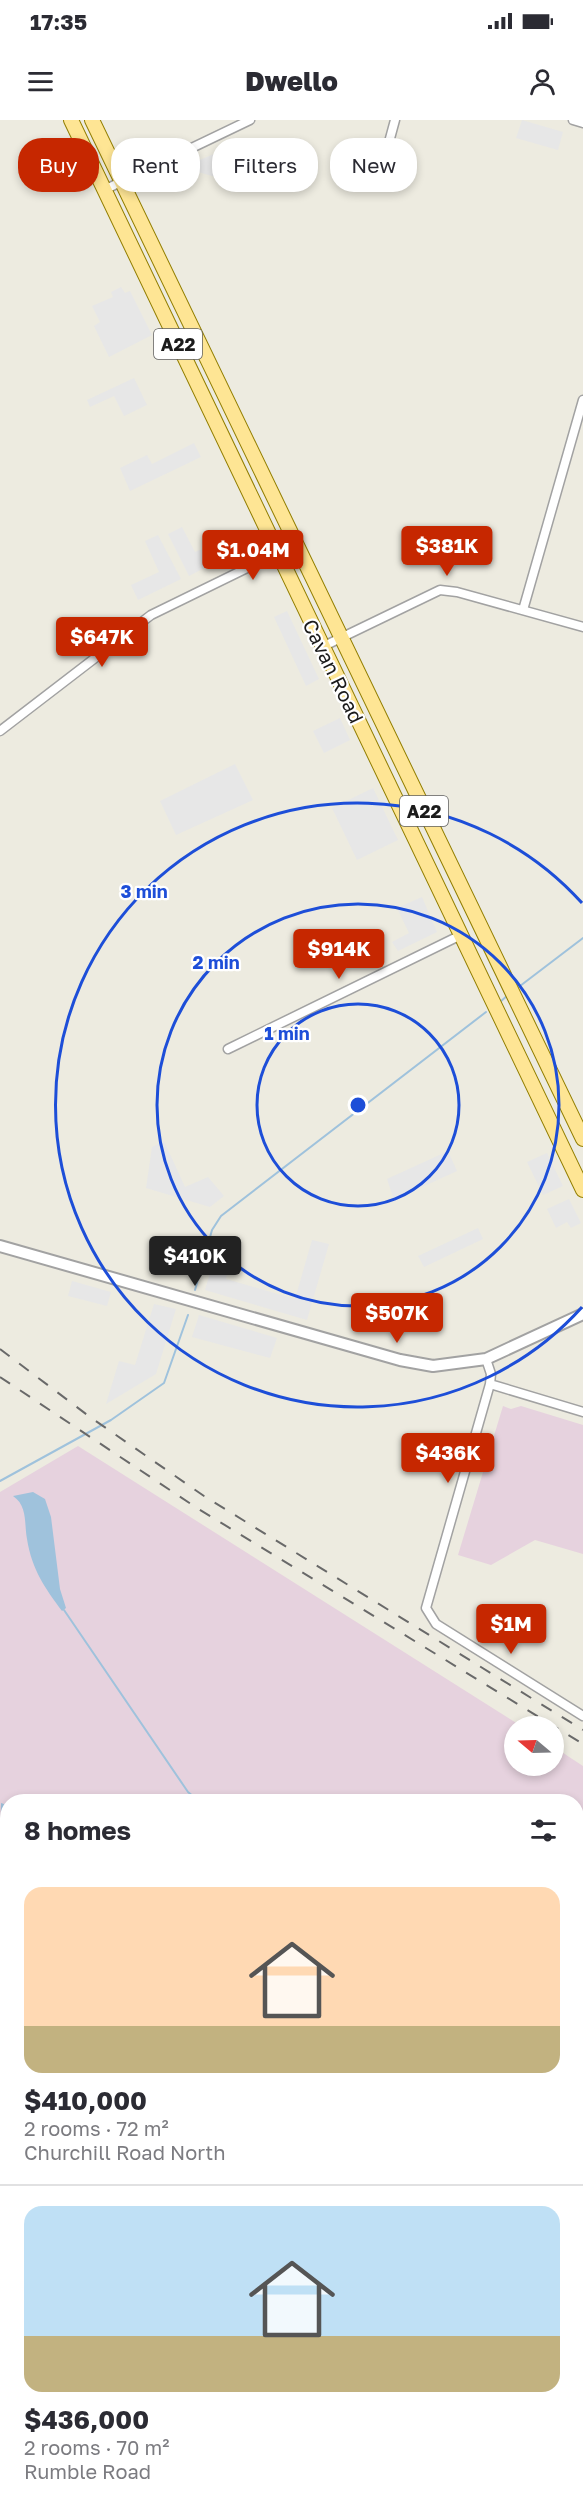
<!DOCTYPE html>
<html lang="en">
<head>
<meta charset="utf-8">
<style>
	:root { --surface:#fff; --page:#f7f7f7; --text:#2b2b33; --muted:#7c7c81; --line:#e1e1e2; --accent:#c62700 }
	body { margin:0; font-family:"Golos Text",sans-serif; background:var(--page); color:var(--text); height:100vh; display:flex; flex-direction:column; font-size:22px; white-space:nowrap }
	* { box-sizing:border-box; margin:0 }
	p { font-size:20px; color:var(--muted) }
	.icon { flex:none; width:33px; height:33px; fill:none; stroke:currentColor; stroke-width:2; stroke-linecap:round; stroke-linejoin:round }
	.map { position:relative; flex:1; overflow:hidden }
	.panel { position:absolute; left:0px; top:1674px; width:584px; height:722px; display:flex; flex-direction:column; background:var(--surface); border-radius:24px 24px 0 0; box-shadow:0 3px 9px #0003 }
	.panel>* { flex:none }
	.top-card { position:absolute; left:18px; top:18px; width:548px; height:54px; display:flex; gap:12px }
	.needle { width:39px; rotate:289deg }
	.controls { position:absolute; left:504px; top:1596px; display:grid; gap:12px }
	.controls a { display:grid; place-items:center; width:60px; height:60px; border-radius:50%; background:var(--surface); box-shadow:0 3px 9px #0003; font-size:30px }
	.price { position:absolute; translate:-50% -51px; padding:0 14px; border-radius:6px; background:var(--accent); color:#fff; font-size:20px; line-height:39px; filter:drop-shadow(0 2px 3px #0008) }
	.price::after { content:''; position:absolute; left:50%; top:36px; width:18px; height:14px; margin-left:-9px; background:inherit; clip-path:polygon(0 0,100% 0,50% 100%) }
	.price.selected { background:#222; color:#fff }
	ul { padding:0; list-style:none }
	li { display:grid; align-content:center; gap:12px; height:318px; padding:0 24px }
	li+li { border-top:2px solid var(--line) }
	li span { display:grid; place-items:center; height:186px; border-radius:18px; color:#555 }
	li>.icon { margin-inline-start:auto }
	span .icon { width:108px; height:108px; fill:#fffc; stroke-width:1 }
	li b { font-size:26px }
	h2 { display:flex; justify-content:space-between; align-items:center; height:72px; padding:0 24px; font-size:26px }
	.tag { padding:0 21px; border-radius:24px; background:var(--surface); box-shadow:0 3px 9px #0003; font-size:21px; line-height:54px }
	.tag.selected { background:var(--accent); color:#fff }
	.status { display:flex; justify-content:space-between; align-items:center; height:42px; padding:0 30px; background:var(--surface); direction:ltr }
	.status svg { height:16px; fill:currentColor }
	header { display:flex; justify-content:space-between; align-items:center; height:78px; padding:0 24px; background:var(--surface); font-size:27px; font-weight:800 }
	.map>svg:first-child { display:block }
	.industrial { fill:#e6d2de }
	.parking { fill:#e7e7e7 }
	.water { fill:#9fc2dc }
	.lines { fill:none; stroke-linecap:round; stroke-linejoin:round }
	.stream { stroke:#9fc2dc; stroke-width:2 }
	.minor-casing { stroke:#a2a2a2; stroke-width:11 }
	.tertiary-casing { stroke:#a2a2a2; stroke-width:14 }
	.primary-casing { stroke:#927e00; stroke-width:16 }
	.trunk-casing { stroke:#d91f3a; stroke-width:16 }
	.minor { stroke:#fff; stroke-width:8 }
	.tertiary { stroke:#fff; stroke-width:10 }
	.primary { stroke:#fee594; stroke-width:14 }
	.trunk { stroke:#f3b58c; stroke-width:14 }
	.rail { stroke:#696969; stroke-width:2; stroke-dasharray:12 12; stroke-linecap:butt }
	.ring { fill:none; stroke:#1d4ed8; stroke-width:3 }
	.labels { text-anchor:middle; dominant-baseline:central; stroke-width:4.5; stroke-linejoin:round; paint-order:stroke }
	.shield { fill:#fff; stroke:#5f5f5f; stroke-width:1.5 }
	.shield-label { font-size:18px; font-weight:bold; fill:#1b1b1b }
	.street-label { font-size:20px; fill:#1b1b1b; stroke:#fff }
	.centre { fill:#1d4ed8; stroke:#fff; stroke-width:3 }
	.ring-label { font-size:18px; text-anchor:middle; font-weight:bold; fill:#1d4ed8; stroke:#fff; stroke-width:4.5; stroke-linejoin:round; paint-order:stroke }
</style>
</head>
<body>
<div class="status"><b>17:35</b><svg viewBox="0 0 49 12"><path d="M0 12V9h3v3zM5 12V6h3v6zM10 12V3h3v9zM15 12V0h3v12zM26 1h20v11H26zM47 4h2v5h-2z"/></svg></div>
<header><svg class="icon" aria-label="menu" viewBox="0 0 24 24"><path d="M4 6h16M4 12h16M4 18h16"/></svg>Dwello<svg class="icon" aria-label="person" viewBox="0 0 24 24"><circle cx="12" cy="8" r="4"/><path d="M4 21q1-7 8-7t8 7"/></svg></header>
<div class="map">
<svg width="583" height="2395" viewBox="0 0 583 2395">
	<rect width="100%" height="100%" fill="#edebe0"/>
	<path class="industrial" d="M503 1286 511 1289 521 1286 583 1305V1434L535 1420 491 1445 458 1435Z
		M78 1326 521 1606H514V1646H554V1627L583 1646V1869L576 1894V1682H8L7 2137 0 2135V1372Z
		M0 2199 7 2201V2308L0 2306Z
		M0 2333 7 2336 8 2388H55L53 2395H0Z
		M82 2388H436L434 2395H80Z"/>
	<path class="parking" d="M522 0 563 12 558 30 516 18Z
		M230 27 248 66 198 52 196 58 183 55 186 46Z
		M121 167 125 173 130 171 152 215 109 237 94 206 100 202 92 186 113 177 111 172Z
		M134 258 147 285 124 296 114 276 90 287 87 280Z
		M194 323 201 337 130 371 120 348 147 335 152 344Z
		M182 407 195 432 202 429 210 445 189 456 168 414Z
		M158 415 181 459 138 480 131 465 159 452 145 421Z
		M287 491 319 559 306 566 274 497Z
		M340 598 350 620 324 633 313 611Z
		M235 644 253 680 176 715 160 681Z
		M373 668 398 720 357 740 332 688Z
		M422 777 437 812 398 831 392 822 409 813 397 788Z
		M164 1021 185 1067 208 1057 224 1076 210 1087 146 1068 152 1027Z
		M448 1031 457 1051 394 1080 387 1059Z
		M547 1033 563 1066 543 1075 527 1042Z
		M569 1079 581 1103 571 1108 567 1102 556 1108 547 1089Z
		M478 1108 483 1119 424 1147 418 1136Z
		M312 1120 329 1124 307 1200 205 1170 217 1129 232 1132 226 1159 295 1179Z
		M72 1161 111 1172 107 1186 68 1176Z
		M154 1184 176 1189 156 1254 106 1284 119 1241 135 1245Z
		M199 1195 277 1218 270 1238 192 1217Z"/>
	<path class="water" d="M33 1372 45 1379 51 1397 60 1469 66 1488 62 1491C45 1468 32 1450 27 1419 24 1404 28 1386 13 1376Z
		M1 1683 7 1685V1805L0 1803Z"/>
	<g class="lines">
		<path class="stream" d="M520 866 583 818
			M500 882 508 875
			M195 1170 212 1110 221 1096 486 892
			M0 1361 111 1300 164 1263 188 1195
			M64 1490 188 1672 200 1682
			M0 2169 8 2171
			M576 2349 583 2350"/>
		<g class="minor-casing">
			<path id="minor" d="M573 0 583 3
				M379 59 395 0
				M104 70 250 0
				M523 490 583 280
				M322 527 440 470 457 472 583 507
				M0 611 151 495 296 424
				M228 929 461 815
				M486 1239 491 1254 490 1264 426 1488 436 1504 583 1596
				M490 1264 583 1292
				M576 1943 583 1918
				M0 2319 8 2321
				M65 2395 67 2388
				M448 2395 450 2388"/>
		</g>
		<g class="tertiary-casing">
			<path id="tertiary" d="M0 1126 400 1240 433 1246 486 1239 583 1194
				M576 2284 583 2302
				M576 2322 583 2323
				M576 2331H583"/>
		</g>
		<g class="primary-casing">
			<path id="primary" d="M71 0 583 1070
				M92 0 583 1019"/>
		</g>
		<g class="trunk-casing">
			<path id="trunk" d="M576 2137 583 2132
				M576 2170 583 2146
				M576 2245 583 2219
				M508 2395 510 2388
				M532 2395 534 2388"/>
		</g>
		<use href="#minor" class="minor"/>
		<use href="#tertiary" class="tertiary"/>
		<use href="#primary" class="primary"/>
		<use href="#trunk" class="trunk"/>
		<path class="rail" d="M0 1229 90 1297 204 1376 583 1610
			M0 1257 197 1388 583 1624"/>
	</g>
	<g class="ring">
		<circle cx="358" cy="985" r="101"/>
		<circle cx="358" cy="985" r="201"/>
		<path d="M582 1187A302 302 0 1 1 582 783"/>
	</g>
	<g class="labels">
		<g class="shield">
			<rect x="154" y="209" width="48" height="30" rx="4.5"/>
			<rect x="400" y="676" width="48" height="30" rx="4.5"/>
		</g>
		<g class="shield-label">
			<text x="178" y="224">A22</text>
			<text x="424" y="691">A22</text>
		</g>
		<g class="street-label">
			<text transform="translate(334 551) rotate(64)">Cavan Road</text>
		</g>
	</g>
	<circle cx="358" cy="985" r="9" class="centre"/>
	<g class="ring-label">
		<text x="144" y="778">3 min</text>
		<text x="216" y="849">2 min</text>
		<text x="287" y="920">1 min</text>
	</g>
</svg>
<div class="controls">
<a><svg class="needle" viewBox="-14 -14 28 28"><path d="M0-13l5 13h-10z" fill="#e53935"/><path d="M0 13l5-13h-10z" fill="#7c7c81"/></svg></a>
</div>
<b class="price" style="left:447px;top:457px">$381K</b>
<b class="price" style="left:253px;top:461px">$1.04M</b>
<b class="price" style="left:102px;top:548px">$647K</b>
<b class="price" style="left:339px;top:860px">$914K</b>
<b class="price selected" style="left:195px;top:1167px">$410K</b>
<b class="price" style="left:397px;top:1224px">$507K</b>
<b class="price" style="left:448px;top:1364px">$436K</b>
<b class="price" style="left:511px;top:1535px">$1M</b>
<div class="top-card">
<a class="tag selected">Buy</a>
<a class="tag">Rent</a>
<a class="tag">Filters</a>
<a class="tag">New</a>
</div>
<section class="panel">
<h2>8 homes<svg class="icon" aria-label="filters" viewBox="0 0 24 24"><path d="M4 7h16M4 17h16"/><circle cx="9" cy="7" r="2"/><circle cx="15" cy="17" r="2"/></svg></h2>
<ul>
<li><span style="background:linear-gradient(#ffd9b3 75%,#c2b280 0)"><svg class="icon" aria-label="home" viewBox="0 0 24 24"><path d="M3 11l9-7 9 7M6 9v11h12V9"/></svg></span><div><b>$410,000</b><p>2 rooms · 72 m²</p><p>Churchill Road North</p></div></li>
<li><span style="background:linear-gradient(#bfe0f5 70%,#c2b280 0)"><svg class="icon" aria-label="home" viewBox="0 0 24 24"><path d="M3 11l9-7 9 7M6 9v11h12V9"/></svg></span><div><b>$436,000</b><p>2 rooms · 70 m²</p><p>Rumble Road</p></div></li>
</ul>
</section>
</div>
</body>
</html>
